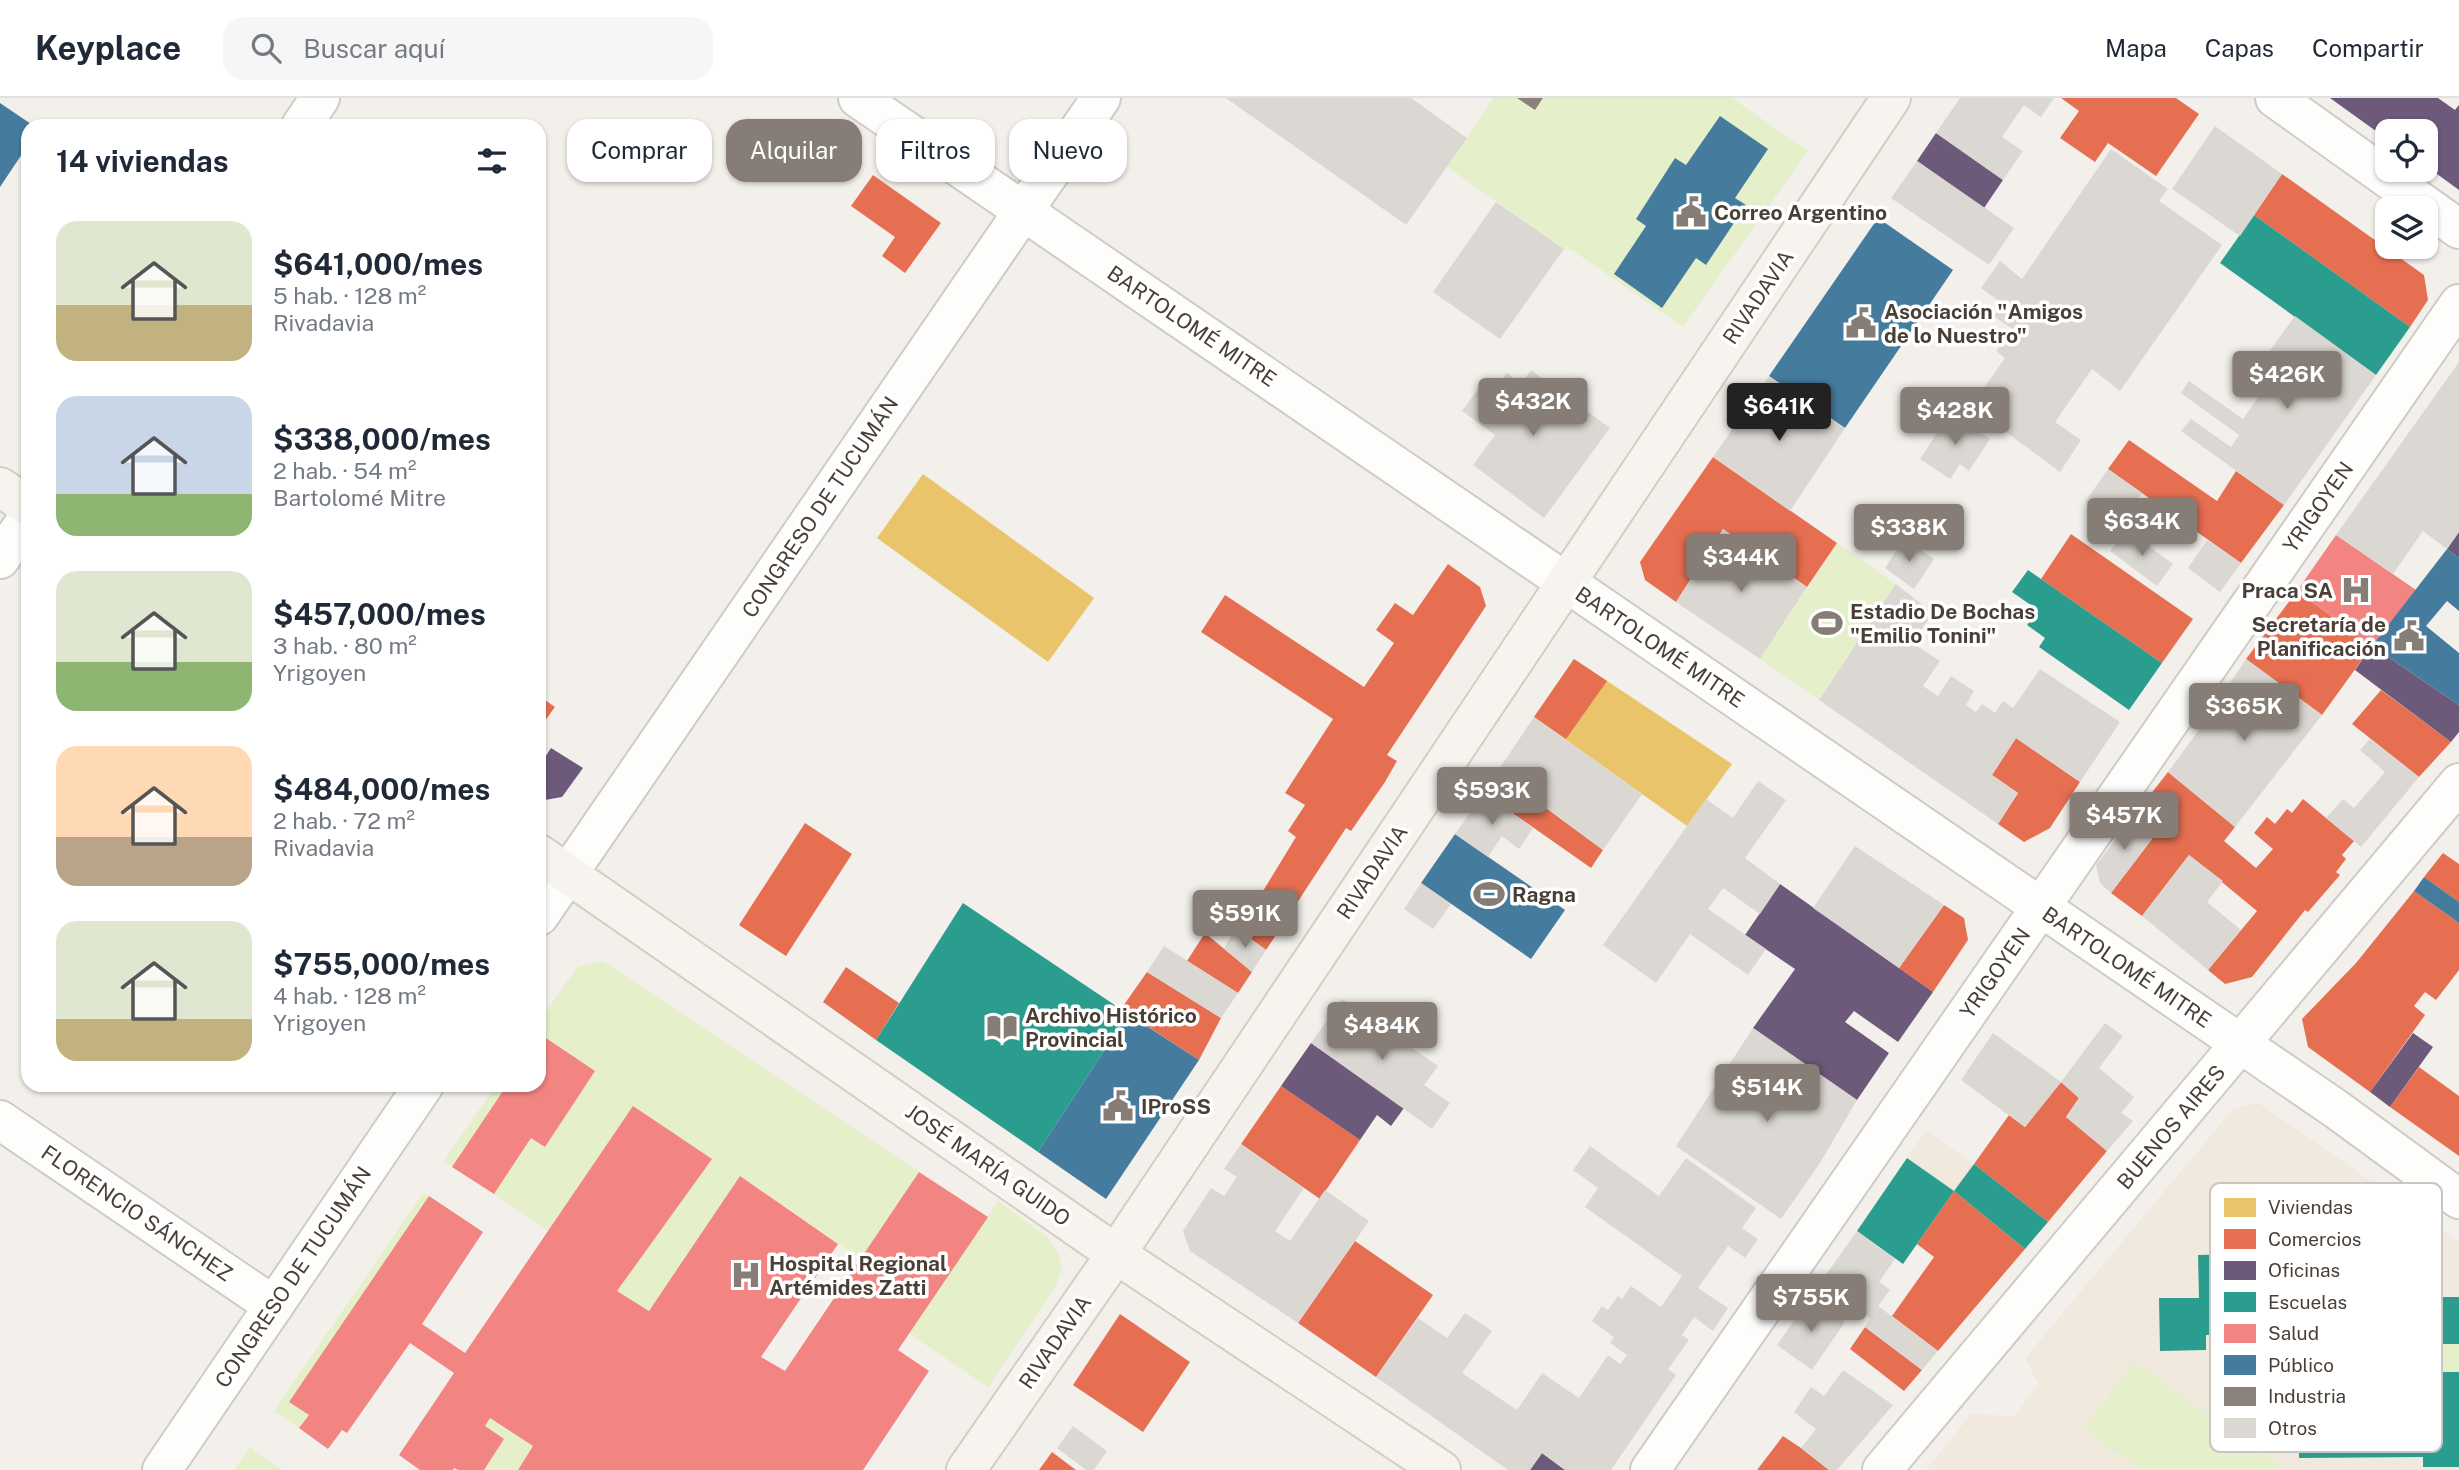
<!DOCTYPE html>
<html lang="es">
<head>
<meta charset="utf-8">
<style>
	:root { --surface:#fff; --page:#f6f6f7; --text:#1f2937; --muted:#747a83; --line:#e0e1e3; --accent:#857d76 }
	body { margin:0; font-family:"Public Sans",sans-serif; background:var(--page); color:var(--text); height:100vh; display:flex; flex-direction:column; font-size:26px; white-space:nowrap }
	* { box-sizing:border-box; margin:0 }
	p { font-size:23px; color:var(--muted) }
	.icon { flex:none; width:38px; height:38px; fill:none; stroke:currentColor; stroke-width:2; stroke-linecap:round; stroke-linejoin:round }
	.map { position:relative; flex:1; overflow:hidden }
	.drawer { position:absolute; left:21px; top:21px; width:525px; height:973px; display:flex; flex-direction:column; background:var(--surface); border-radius:21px; box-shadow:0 2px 5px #0004 }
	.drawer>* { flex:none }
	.top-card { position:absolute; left:567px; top:21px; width:665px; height:63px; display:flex; gap:14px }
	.fabs { position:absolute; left:2375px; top:21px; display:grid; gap:14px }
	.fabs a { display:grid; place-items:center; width:63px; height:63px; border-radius:14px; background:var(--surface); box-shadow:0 2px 5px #0004; font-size:35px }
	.price { position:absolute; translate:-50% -60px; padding:0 16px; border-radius:7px; background:var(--accent); color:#fff; font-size:23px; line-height:46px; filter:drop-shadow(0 2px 4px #0008) }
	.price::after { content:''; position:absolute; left:50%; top:42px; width:21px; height:16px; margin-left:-10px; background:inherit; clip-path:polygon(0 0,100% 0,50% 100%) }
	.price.on { background:#222; color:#fff }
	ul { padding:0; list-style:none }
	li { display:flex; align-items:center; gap:21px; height:175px; padding:0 35px }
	li span { display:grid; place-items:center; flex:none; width:196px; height:140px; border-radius:21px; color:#555 }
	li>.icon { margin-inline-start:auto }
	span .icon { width:84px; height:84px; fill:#fffc; stroke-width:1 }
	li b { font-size:30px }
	h2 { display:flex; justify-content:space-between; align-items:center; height:84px; padding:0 35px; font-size:30px }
	.chip { padding:0 24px; border-radius:21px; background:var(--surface); box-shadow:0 2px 5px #0004; font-size:24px; line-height:63px }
	.chip.on { background:var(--accent); color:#fff }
	header { display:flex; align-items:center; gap:42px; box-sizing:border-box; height:98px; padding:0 35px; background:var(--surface); border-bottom:2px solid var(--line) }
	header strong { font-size:33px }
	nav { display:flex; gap:38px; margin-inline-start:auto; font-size:24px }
	.search { width:490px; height:63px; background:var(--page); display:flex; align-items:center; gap:18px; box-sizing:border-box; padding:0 24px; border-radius:21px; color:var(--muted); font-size:26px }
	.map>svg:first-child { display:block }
	.education { fill:#f1e9dd }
	.green { fill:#e5efca }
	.homes { fill:#e9c46a }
	.shops { fill:#e76f51 }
	.offices { fill:#6d597a }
	.schools { fill:#2a9d8f; fill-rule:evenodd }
	.health { fill:#f28482 }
	.public { fill:#457b9d }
	.industry { fill:#8a817c }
	.building { fill:#dbd7d2 }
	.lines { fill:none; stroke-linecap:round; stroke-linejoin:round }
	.street-casing { stroke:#cfccc8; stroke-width:42 }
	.secondary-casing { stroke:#d4cdc3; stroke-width:42 }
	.street { stroke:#fdfdfc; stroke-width:38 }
	.secondary { stroke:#f7f4ef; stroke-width:38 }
	.labels { text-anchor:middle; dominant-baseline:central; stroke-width:7; stroke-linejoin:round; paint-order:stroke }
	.poi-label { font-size:21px; font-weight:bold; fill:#4a3f36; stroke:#fff; text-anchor:start }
	.street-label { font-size:21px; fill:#4a3f36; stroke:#fff }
	.key { fill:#fff; stroke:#c9c5c3; stroke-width:2 }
	.key-label { font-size:19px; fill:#4a3f36 }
</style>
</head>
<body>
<header>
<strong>Keyplace</strong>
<div class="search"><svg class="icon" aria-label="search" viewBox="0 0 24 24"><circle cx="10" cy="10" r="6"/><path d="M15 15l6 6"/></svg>Buscar aquí</div>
<nav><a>Mapa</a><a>Capas</a><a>Compartir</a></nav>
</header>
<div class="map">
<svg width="2459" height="1372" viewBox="0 0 2459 1372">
	<rect width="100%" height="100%" fill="#f3f0ec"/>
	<path class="education" d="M2257 1004 2459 1144V1372H1926L1971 1316 2014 1318 2038 1286 2025 1260 2233 1011Z
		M1926 1032 1974 1066 2048 1124 1954 1093 1907 1060Z"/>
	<path class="green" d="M1493 0H1517L1535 12 1543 0H1732L1808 53 1683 229 1572 152 1564 151 1447 69Z
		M1837 445 1896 486 1819 602 1760 561Z
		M603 863 919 1074 861 1161 740 1078 649 1213 617 1193 711 1061 633 1008 548 1133 494 1096 531 1040 545 1049 595 973 541 936 539 938V924L577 869Z
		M496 987H507L452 1069 444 1063Z
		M423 1095 429 1098 289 1304 309 1317 299 1330 274 1313Z
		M998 1103 1049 1140 1058 1155 1062 1170 1055 1190 988 1289 908 1235Z
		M2433 1246H2459V1274H2433Z
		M2133 1263 2279 1367 2275 1372H2141L2084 1332Z
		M490 1320 533 1348 518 1372H484L485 1328Z
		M250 1349 282 1372H234Z"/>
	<path class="homes" d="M923 376 1094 500 1048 564 877 440Z
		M1574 561 1732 666 1687 728 1534 619Z"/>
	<path class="shops" d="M2061 0H2176L2199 16 2156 78 2108 45 2095 64 2060 40 2079 13Z
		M2282 76 2424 177 2428 202 2410 229 2254 117Z
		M873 77 941 125 905 175 882 158 895 139 851 108Z
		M2129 342 2217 403 2236 373 2284 407 2241 465 2108 371Z
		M1713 359 1837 445 1807 489 1723 431 1676 504 1645 482 1640 464Z
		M2071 436 2193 521 2162 565 2041 481Z
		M1448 466 1480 489 1486 508 1387 657 1397 663 1385 684 1351 733 1346 730 1266 852 1236 830 1260 798 1296 739 1288 733 1305 707 1285 695 1333 621 1201 534 1225 497 1364 589 1394 545 1376 532 1395 505 1413 517Z
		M2297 493 2372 548 2322 617 2246 561Z
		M1574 561 1607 583 1566 641 1534 619Z
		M2381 592 2451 644 2419 679 2352 626Z
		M539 598 555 609 539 631Z
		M2016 640 2080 684 2050 730 2024 744 1998 726 2018 695 1992 677Z
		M1497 674 1603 752 1591 770 1484 695Z
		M2168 674 2235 729 2224 743 2256 770 2273 751 2254 735 2267 719 2275 726 2287 711 2292 715 2303 701 2354 743 2342 757 2346 761 2336 774 2340 777 2308 814 2305 812 2252 879 2225 886 2208 872 2257 813 2189 757 2142 818 2111 795 2158 733 2135 716Z
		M805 725 852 756 786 858 739 827Z
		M2443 755 2459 766V804L2424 779Z
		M2414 793 2459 825V872L2436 902 2425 894 2414 908 2425 917 2370 994 2308 949 2302 921 2356 865Z
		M1944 807 1964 820 1968 842 1933 894 1899 870Z
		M1205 835 1252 874 1238 895 1187 863Z
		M846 869 899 905 876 942 823 904Z
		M1147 874 1221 920 1199 962 1121 911Z
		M2419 969 2459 998V1058L2390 1009Z
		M2061 984 2079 1000 2066 1019 2107 1053 2048 1124 1974 1066 2009 1017 2025 1029Z
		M1281 988 1360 1042 1320 1101 1241 1046Z
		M1954 1093 2025 1151 1938 1253 1892 1218 1934 1159 1917 1146Z
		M1355 1143 1433 1197 1376 1279 1298 1225Z
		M1120 1216 1190 1264 1143 1334 1073 1287Z
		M1865 1229 1922 1272 1904 1293 1850 1251Z
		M1783 1338 1801 1350 1829 1372H1757Z
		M1052 1354 1076 1372H1039Z"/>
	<path class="offices" d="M2330 0H2438L2455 12 2459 7V92L2426 68V33H2387V41Z
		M1936 35 2003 82 1984 110 1917 63Z
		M2459 434V460L2447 451Z
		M2372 548 2459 607V634L2451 644 2355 572Z
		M551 650 583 670 562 699 545 702 539 698V662L542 664Z
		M1780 786 1933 894 1898 944 1854 913 1845 924 1889 955 1857 1002 1753 930 1795 871 1745 837Z
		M2413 935 2433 949 2390 1009 2370 994Z
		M1311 945 1404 1010 1391 1028 1377 1017 1360 1042 1281 988Z
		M1542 1355 1565 1372H1530Z"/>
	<path class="schools" d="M2254 117 2410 229 2376 277 2220 165Z
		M2028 472 2162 565 2129 612 2039 549 2045 540 2027 527 2038 512 2012 494Z
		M963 805 1128 916 1038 1054 876 942Z
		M1907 1060 1954 1093 1903 1166 1857 1133Z
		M1974 1066 2048 1124 2025 1151 1954 1093Z
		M2369 1124V1163H2435V1199H2459V1246H2433V1274H2459V1369H2423V1359L2299 1360 2298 1236 2206 1237V1252L2160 1253 2159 1200H2199L2198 1157 2244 1156 2243 1141 2298 1140 2299 1125ZM2301 1174 2360 1175V1203H2301ZM2367 1209H2426V1238L2367 1237Z"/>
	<path class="health" d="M2336 437 2416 492 2372 548 2297 493Z
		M540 936 595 973 545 1049 531 1040 494 1096 452 1069 507 987H539Z
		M633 1008 712 1061 617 1193 649 1213 740 1078 838 1146 761 1259 785 1273 919 1074 988 1119 898 1252 929 1273 863 1372H518L533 1348 490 1320 485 1328 504 1341 484 1372H458L454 1370 453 1372H420L399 1357 454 1275 410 1245 347 1335 342 1332 328 1351 299 1330 309 1317 289 1304 429 1098 483 1134 422 1226 465 1255Z"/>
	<path class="public" d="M0 5 34 28H28V47L0 89Z
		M1720 18 1768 51 1735 100 1746 107 1706 167 1696 160 1662 210 1614 176 1646 128 1636 121 1675 60 1686 67Z
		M1878 120 1953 172 1845 330 1769 278Z
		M2447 451 2459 460V513L2447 503 2426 528 2459 555V607L2372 548Z
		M1455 736 1565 812 1531 861 1421 785Z
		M2424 779 2459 804V825L2414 793Z
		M1128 916 1199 962 1106 1101 1038 1054Z"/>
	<path class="industry" d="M1517 0H1543L1535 12Z"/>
	<path class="building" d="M1226 0H1411L1467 40 1406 127Z
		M1960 0H2054L2041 19 2024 7 2002 39 2023 53 2003 82 1936 35Z
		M2215 28 2282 76 2240 138 2172 91Z
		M2111 51 2168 91 2159 103 2222 147 2120 293 2092 271 2055 324 2081 342 2060 374 1971 308 2005 260 1996 253 2012 231 1994 218 2003 206 1981 190 2000 163 2022 181Z
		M1917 63 2014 130 1989 167 1891 100Z
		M1496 104 1564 151 1500 241 1433 194Z
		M2295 218 2376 277 2284 407 2181 333 2191 321 2231 349 2239 337 2181 295 2189 283 2243 321 2271 281 2257 270Z
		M2459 264V434L2447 451 2423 433 2393 476 2336 437Z
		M1531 272 1610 330 1544 420 1473 367 1495 337 1462 313 1487 279 1498 287 1507 275 1521 286Z
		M1769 278 1845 330 1790 413 1713 359Z
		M1951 314 1990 341 1969 373 1960 366 1950 381 1920 361Z
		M2108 371 2142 395 2119 427 2085 404Z
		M1723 431 1807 489 1760 561 1676 504Z
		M2126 431 2173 466 2157 488 2110 453Z
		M1904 441 1934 461 1914 491 1885 470Z
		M2207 442 2241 465 2220 494 2188 470Z
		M1896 486 1933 515 1912 545 1940 563 1923 588 1938 598 1951 578 1974 593 1966 607 1976 614 1982 606 1995 615 2003 603 2013 610 2040 571 2120 624 2080 684 2016 640 1992 677 2018 695 1998 726 1819 602Z
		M2246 561 2322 617 2235 729 2168 674 2201 629Z
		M1534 619 1642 696 1603 752 1497 674Z
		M2370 641 2419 679 2361 749 2326 720 2343 701 2354 710 2385 674 2360 652Z
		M1758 683 1786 702 1745 760 1780 786 1760 816 1723 790 1708 811 1766 851 1748 877 1690 836 1656 885 1603 847 1706 701 1733 720Z
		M1484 695 1533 730 1519 751 1502 738 1488 759 1455 736Z
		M2135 716 2158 733 2111 795 2100 785 2096 767Z
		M1855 748 1944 807 1899 870 1813 810Z
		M2189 757 2223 783 2207 804 2241 832 2208 872 2142 818Z
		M1421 785 1451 806 1433 831 1404 811Z
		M1236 830 1266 852 1252 874 1224 850Z
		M1164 848 1238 895 1221 920 1147 874Z
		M1342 901 1438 968 1424 987 1450 1005 1432 1031 1311 945Z
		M2105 925 2123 938 2099 970 2134 999 2121 1015 2133 1023 2107 1053 2066 1019 2079 1000 2061 984 2025 1029 1961 982 1993 935 2061 984Z
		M1753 930 1857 1002 1820 1065 1781 1121 1676 1048Z
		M1241 1046 1304 1090 1275 1133 1290 1143 1325 1092 1369 1123 1298 1225 1190 1153 1183 1133 1211 1090 1224 1098 1237 1079 1224 1071Z
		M1590 1048 1659 1098 1686 1060 1756 1110 1742 1130 1758 1141 1745 1160 1728 1148 1698 1190 1728 1210 1713 1233 1694 1219 1682 1237 1689 1242 1668 1271 1676 1277 1611 1372H1565L1542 1355 1530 1372H1508L1376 1279 1418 1220 1447 1240 1465 1215 1492 1233 1462 1275 1517 1312 1542 1275 1579 1300 1608 1257 1620 1266 1627 1257 1610 1245 1614 1239 1592 1223 1602 1208 1608 1212 1618 1198 1622 1201 1631 1188 1661 1209 1682 1178 1585 1109 1598 1090 1573 1072Z
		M1857 1133 1895 1161 1879 1184 1890 1192 1878 1208 1938 1253 1922 1272 1865 1229 1870 1220 1820 1185Z
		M1810 1200 1845 1224 1812 1272 1777 1247Z
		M1843 1272 1893 1307 1837 1372H1829L1801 1350 1816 1331 1794 1314 1811 1289 1824 1298Z
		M1073 1328 1107 1353 1094 1372H1086L1057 1350Z"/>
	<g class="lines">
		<g class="street-casing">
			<path id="street" d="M858 0 2336 1011 2459 1101
				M2275 0 2459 131
				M301 28 320 0
				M0 461 28 420
				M539 818 1101 0
				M0 1022 274 1208
				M162 1372 424 987
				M1650 1372 2459 206
				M1882 1372C2075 1144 2266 914 2459 685"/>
		</g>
		<g class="secondary-casing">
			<path id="secondary" d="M0 389 28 408
				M539 756 1116 1156 1441 1372
				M966 1372 1116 1156 1891 0"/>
		</g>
		<use href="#street" class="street"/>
		<use href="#secondary" class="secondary"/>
	</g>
	<defs>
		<g id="civic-bare" transform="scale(2.415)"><path d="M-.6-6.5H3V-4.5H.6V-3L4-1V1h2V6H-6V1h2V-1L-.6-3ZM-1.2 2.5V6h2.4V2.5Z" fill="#857d76" stroke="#fff" stroke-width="2.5" paint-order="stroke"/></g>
		<g id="hospital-bare" transform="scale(2.415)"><path d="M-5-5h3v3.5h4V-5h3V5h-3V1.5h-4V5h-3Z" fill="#857d76" stroke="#fff" stroke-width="2.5" paint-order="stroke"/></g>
		<g id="stadium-bare" transform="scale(2.415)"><path d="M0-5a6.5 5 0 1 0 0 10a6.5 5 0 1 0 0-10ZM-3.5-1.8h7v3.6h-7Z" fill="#857d76" stroke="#fff" stroke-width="2.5" paint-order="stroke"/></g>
		<g id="library-bare" transform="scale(2.415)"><path d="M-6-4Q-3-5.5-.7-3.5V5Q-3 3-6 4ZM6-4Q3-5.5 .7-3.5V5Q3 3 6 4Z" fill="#857d76" stroke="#fff" stroke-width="2.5" paint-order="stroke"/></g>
	</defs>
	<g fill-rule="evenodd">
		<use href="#civic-bare" x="1691" y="114"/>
		<use href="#civic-bare" x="1861" y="225"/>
		<use href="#hospital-bare" x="2356" y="492"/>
		<use href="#stadium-bare" x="1827" y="525"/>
		<use href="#civic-bare" x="2409" y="538"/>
		<use href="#stadium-bare" x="1489" y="796"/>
		<use href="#library-bare" x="1002" y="929"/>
		<use href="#civic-bare" x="1118" y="1008"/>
		<use href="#hospital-bare" x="746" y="1177"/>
	</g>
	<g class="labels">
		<g class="poi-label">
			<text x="1714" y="114">Correo Argentino</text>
			<text x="1884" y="213">Asociación "Amigos<tspan x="1884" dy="24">de lo Nuestro"</tspan></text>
			<text x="2333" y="492" text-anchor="end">Praca SA</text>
			<text x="1850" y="513">Estadio De Bochas<tspan x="1850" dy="24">"Emilio Tonini"</tspan></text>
			<text x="2386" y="526" text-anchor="end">Secretaría de<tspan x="2386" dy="24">Planificación</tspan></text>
			<text x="1512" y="796">Ragna</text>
			<text x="1025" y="917">Archivo Histórico<tspan x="1025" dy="24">Provincial</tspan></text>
			<text x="1141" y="1008">IProSS</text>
			<text x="769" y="1165">Hospital Regional<tspan x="769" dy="24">Artémides Zatti</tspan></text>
		</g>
		<g class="street-label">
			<text transform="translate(1758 199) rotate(-56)">RIVADAVIA</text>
			<text transform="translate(1192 228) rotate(34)">BARTOLOMÉ MITRE</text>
			<text transform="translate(820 409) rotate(-56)">CONGRESO DE TUCUMÁN</text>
			<text transform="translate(2318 409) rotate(-55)">YRIGOYEN</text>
			<text transform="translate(1660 549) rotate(34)">BARTOLOMÉ MITRE</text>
			<text transform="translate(1372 774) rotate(-56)">RIVADAVIA</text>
			<text transform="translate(2127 869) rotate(34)">BARTOLOMÉ MITRE</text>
			<text transform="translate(1995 875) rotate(-55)">YRIGOYEN</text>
			<text transform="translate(2171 1029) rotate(-50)">BUENOS AIRES</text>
			<text transform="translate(988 1067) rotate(35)">JOSÉ MARÍA GUIDO</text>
			<text transform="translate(137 1115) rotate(34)">FLORENCIO SÁNCHEZ</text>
			<text transform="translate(293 1179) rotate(-56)">CONGRESO DE TUCUMÁN</text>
			<text transform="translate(1055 1244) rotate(-55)">RIVADAVIA</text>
		</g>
	</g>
	<rect x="2210" y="1085" width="232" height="269" rx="10" class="key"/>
	<rect x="2224" y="1100" width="32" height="19" fill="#e9c46a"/>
	<rect x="2224" y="1131" width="32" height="20" fill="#e76f51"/>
	<rect x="2224" y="1163" width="32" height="19" fill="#6d597a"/>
	<rect x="2224" y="1194" width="32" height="20" fill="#2a9d8f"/>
	<rect x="2224" y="1226" width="32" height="19" fill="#f28482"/>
	<rect x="2224" y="1257" width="32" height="20" fill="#457b9d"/>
	<rect x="2224" y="1289" width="32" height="19" fill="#8a817c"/>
	<rect x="2224" y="1320" width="32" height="20" fill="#dbd7d2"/>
	<g class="key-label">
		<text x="2268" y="1116">Viviendas</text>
		<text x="2268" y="1148">Comercios</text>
		<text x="2268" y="1179">Oficinas</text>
		<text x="2268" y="1211">Escuelas</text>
		<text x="2268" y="1242">Salud</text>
		<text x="2268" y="1274">Público</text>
		<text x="2268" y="1305">Industria</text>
		<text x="2268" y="1337">Otros</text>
	</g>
</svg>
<div class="fabs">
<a><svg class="icon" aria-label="locate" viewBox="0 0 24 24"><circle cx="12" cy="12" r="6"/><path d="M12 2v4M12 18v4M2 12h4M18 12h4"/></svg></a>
<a><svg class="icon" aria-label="layers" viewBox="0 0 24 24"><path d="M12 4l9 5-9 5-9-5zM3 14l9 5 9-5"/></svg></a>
</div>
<b class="price" style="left:2287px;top:313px">$426K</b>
<b class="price" style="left:1533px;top:340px">$432K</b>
<b class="price on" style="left:1779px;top:345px">$641K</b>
<b class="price" style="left:1955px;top:349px">$428K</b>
<b class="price" style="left:2142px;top:460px">$634K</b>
<b class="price" style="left:1909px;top:466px">$338K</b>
<b class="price" style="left:1741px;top:496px">$344K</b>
<b class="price" style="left:2244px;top:645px">$365K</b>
<b class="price" style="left:1492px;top:729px">$593K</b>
<b class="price" style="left:2124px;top:754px">$457K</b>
<b class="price" style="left:1245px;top:852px">$591K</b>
<b class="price" style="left:1382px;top:964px">$484K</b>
<b class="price" style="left:1767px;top:1026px">$514K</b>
<b class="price" style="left:1811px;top:1236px">$755K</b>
<div class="top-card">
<a class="chip">Comprar</a>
<a class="chip on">Alquilar</a>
<a class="chip">Filtros</a>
<a class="chip">Nuevo</a>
</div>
<section class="drawer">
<h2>14 viviendas<svg class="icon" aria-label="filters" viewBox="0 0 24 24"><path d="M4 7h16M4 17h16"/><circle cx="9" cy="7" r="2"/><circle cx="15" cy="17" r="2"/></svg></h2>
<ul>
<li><span style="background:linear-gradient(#dfe7d0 60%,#c2b280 0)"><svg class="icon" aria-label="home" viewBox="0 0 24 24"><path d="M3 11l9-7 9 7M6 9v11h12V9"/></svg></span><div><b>$641,000/mes</b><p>5 hab. · 128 m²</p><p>Rivadavia</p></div></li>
<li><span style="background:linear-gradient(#c9d6e8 70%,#8fb573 0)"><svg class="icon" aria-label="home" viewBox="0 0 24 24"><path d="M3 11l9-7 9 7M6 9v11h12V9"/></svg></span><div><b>$338,000/mes</b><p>2 hab. · 54 m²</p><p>Bartolomé Mitre</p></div></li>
<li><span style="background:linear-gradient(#dfe7d0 65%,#8fb573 0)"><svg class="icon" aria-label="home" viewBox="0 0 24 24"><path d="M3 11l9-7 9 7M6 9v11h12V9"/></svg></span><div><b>$457,000/mes</b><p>3 hab. · 80 m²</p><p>Yrigoyen</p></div></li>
<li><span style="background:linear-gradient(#ffd9b3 65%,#b9a48a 0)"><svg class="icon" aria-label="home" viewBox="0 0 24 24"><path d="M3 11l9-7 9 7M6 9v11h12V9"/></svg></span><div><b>$484,000/mes</b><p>2 hab. · 72 m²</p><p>Rivadavia</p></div></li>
<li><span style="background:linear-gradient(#dfe7d0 70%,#c2b280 0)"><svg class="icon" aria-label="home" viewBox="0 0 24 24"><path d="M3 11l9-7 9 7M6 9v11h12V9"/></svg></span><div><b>$755,000/mes</b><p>4 hab. · 128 m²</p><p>Yrigoyen</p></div></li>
</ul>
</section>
</div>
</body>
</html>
